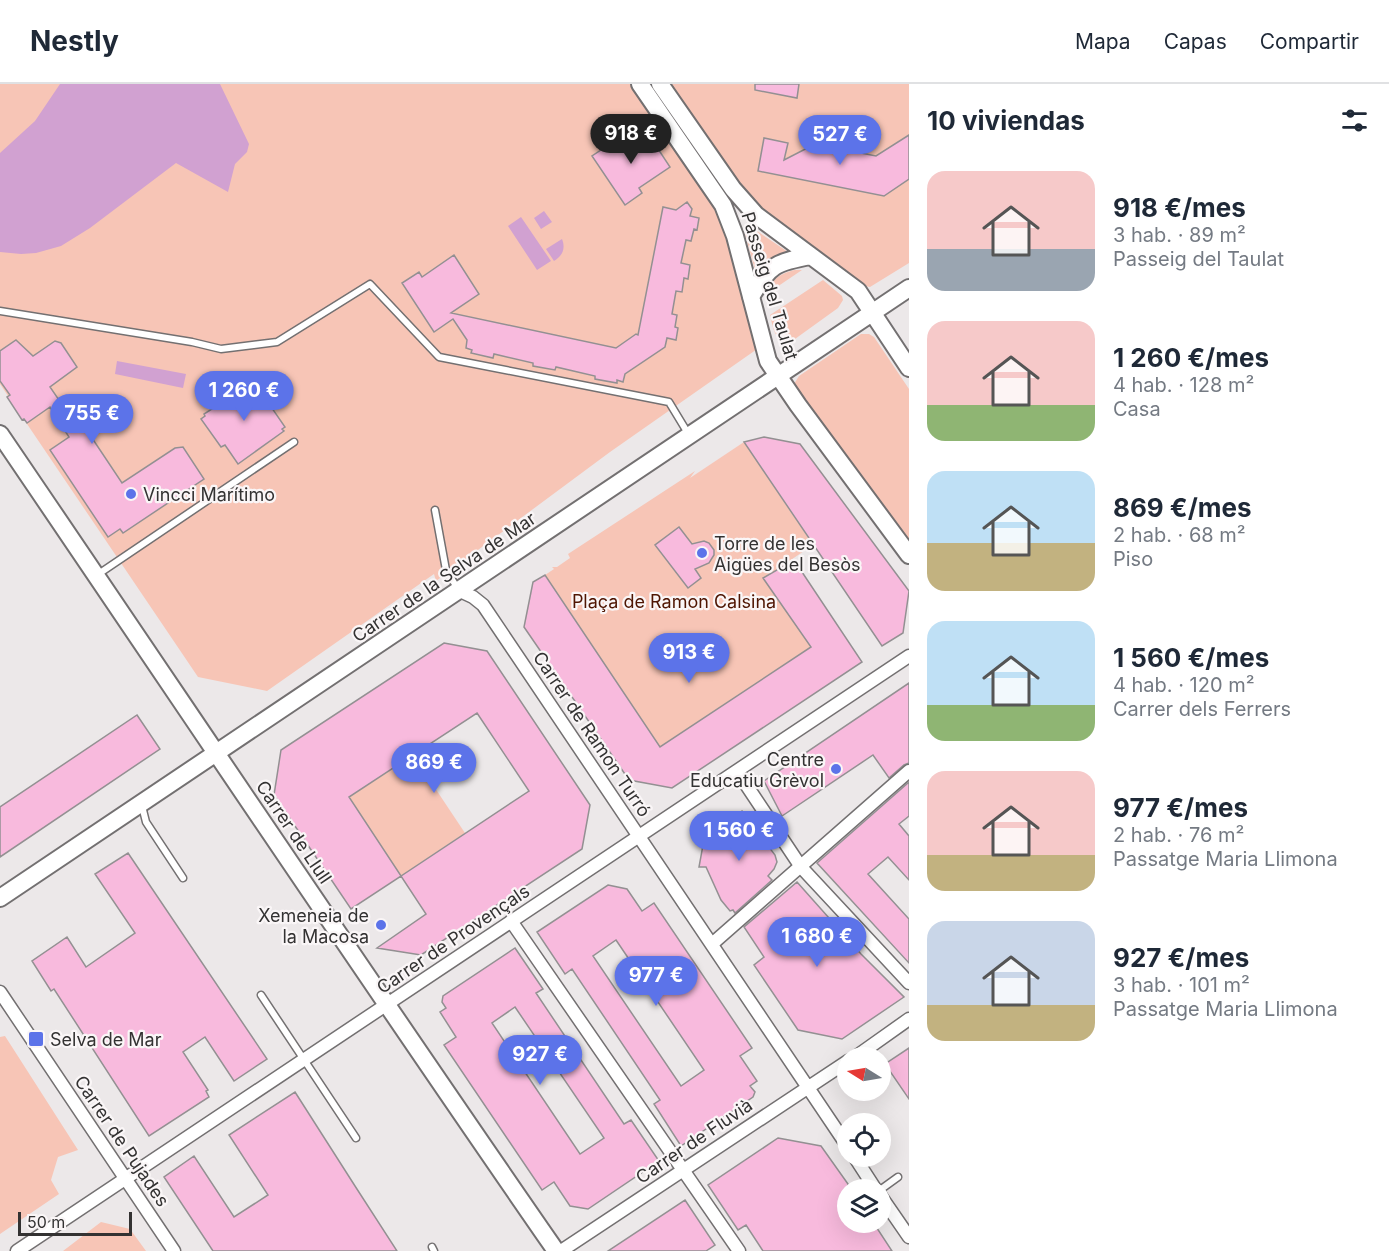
<!DOCTYPE html>
<html lang="es">
<head>
<meta charset="utf-8">
<style>
	:root { --surface:#fff; --page:#f2f2f3; --text:#1f2937; --muted:#747a83; --line:#e0e1e3; --accent:#5c73e9 }
	body { margin:0; font-family:Inter,sans-serif; background:var(--page); color:var(--text); height:100vh; display:flex; flex-direction:column; font-size:22px; white-space:nowrap }
	* { box-sizing:border-box; margin:0 }
	p { font-size:20px; color:var(--muted) }
	.icon { flex:none; width:33px; height:33px; fill:none; stroke:currentColor; stroke-width:2; stroke-linecap:round; stroke-linejoin:round }
	.map { position:relative; flex:1; overflow:hidden }
	.panel { display:flex; flex-direction:column; background:var(--surface); width:480px }
	.panel>* { flex:none }
	.needle { width:39px; rotate:281deg }
	.fabs { position:absolute; left:837px; top:963px; display:grid; gap:12px }
	.fabs a { display:grid; place-items:center; width:54px; height:54px; border-radius:50%; background:var(--surface); box-shadow:0 6px 24px #0002; font-size:30px }
	.scale { position:absolute; left:18px; bottom:15px; width:114px; box-sizing:border-box; padding-left:6px; border:3px solid #333232; border-top:0; font-size:16px; line-height:21px; white-space:nowrap; color:#333232; -webkit-text-stroke:4px #faf6f7; paint-order:stroke }
	.price { position:absolute; translate:-50% -51px; padding:0 14px; border-radius:21px; background:var(--accent); color:#fff; font-size:20px; line-height:39px; filter:drop-shadow(0 2px 3px #0008) }
	.price::after { content:''; position:absolute; left:50%; top:36px; width:18px; height:14px; margin-left:-9px; background:inherit; clip-path:polygon(0 0,100% 0,50% 100%) }
	.price.current { background:#222; color:#fff }
	ul { padding:0; list-style:none }
	li { display:flex; align-items:center; gap:18px; height:150px; padding:0 18px }
	li span { display:grid; place-items:center; flex:none; width:168px; height:120px; border-radius:18px; color:#555 }
	li>.icon { margin-inline-start:auto }
	span .icon { width:72px; height:72px; fill:#fffc; stroke-width:1 }
	li b { font-size:26px }
	h2 { display:flex; justify-content:space-between; align-items:center; height:72px; padding:0 18px; font-size:26px }
	header { display:flex; align-items:center; gap:36px; box-sizing:border-box; height:84px; padding:0 30px; background:var(--surface); border-bottom:2px solid var(--line) }
	header strong { font-size:28px }
	nav { display:flex; gap:33px; margin-inline-start:auto; font-size:21px }
	main { display:flex; flex:1; min-height:0 }
	.map>svg:first-child { display:block }
	.green { fill:#f7c5b6 }
	.water { fill:#d1a1d1 }
	.building { fill:#f8badd; stroke:#939092; stroke-width:1.5; fill-rule:evenodd }
	.lines { fill:none; stroke-linecap:round; stroke-linejoin:round }
	.lane-casing { stroke:#737071; stroke-width:9 }
	.street-casing { stroke:#737071; stroke-width:15 }
	.secondary-casing { stroke:#737071; stroke-width:20 }
	.lane { stroke:#fff; stroke-width:6 }
	.street { stroke:#fff; stroke-width:12 }
	.secondary { stroke:#fff; stroke-width:16 }
	.poi-dot { fill:#5c73e9; stroke:#faf6f7; stroke-width:2 }
	.labels { text-anchor:middle; dominant-baseline:central; stroke-width:4.5; stroke-linejoin:round; paint-order:stroke }
	.street-label { font-size:18px; fill:#333232; stroke:#faf6f7 }
	.poi-label { font-size:18px; fill:#333232; stroke:#faf6f7; text-anchor:start }
	.park-label { font-size:18px; fill:#4f1502; stroke:#faf6f7 }
</style>
</head>
<body>
<header>
<strong>Nestly</strong>
<nav><a>Mapa</a><a>Capas</a><a>Compartir</a></nav>
</header>
<main>
<div class="map">
<svg width="909" height="1167" viewBox="0 0 909 1167">
	<rect width="100%" height="100%" fill="#ece8e9"/>
	<path class="green" d="M0 0H633L719 127 760 263 610 368 436 497 434 490 267 607 198 593 0 300Z
		M666 0H909V179L870 203 860 201 759 129Z
		M751 143 791 170 757 193 745 150 747 145Z
		M795 186H802L768 209C771 194 782 189 795 186Z
		M823 196 842 212 843 216 838 224 788 260C774 255 773 243 770 231Z
		M861 250H869L874 253 909 305V462L795 305 794 300 799 292Z
		M744 358 813 461 764 494 811 563 660 663 545 491 554 485 552 483H557L570 474 568 470 695 387 690 394Z
		M413 671 465 749 401 792 349 713Z
		M5 952 78 1066 58 1073 51 1096 59 1110 0 1150V953Z
		M101 1138 130 1145 146 1167H63Z"/>
	<path class="water" d="M60 0H220L249 60 247 68 235 80 228 108 176 79 90 144 61 162 36 169 21 170 0 168V69L35 37Z
		M544 127 552 138 541 145 534 134Z
		M521 133 551 177 537 186 508 142Z
		M562 155C566 165 562 172 554 177L546 165Z
		M117 277 186 290 183 304 115 290Z"/>
	<path class="building" d="M755 0H799L797 14 755 6Z
		M645 45 670 83 639 104 642 109 625 121 592 72 610 60 613 66Z
		M909 51V95L884 112 758 87 764 54 788 59 784 76 815 60 876 72Z
		M687 118 692 125 690 132 699 134 697 146 694 145 691 157 686 156 681 179 690 181 688 195 684 194 682 208 676 207 672 230 677 231 675 243 678 244 676 256 667 254 665 263 625 290 623 298 617 296V299L595 295V292L556 283 555 286 533 282V279L494 270 493 274 471 269 472 266 466 264 467 256 453 235 434 248 402 199 419 188 422 193 454 171 479 210 451 229 616 264 636 250 638 251 663 123 676 126Z
		M16 256 33 272 55 257 61 259 77 283 50 303 72 335 63 340 88 348 122 399 175 364 183 363 204 395 123 449 120 445 108 453 50 366 69 353 50 323 27 339 24 335 22 336 7 313 10 311 0 297V267Z
		M247 297 250 300 254 298 285 343 282 345 284 347 238 380 225 361 221 363 201 335 205 332 204 330 229 314 227 311Z
		M764 353 800 360 909 507 903 549 882 562 744 358Z
		M679 443 692 460 704 457 709 459 714 466V471L709 479 695 485 701 494 688 504 655 461Z
		M794 476 862 578 672 704 629 696 524 543 533 498 545 491 660 663 811 563 763 494Z
		M444 559 487 567 590 721 582 765 421 871 377 864 426 830 401 792 351 825 274 711 281 666ZM477 629 529 707 401 792 349 713Z
		M909 599V679L904 681 889 694 873 671 782 732 764 697Z
		M137 631 160 665 0 773V723Z
		M909 698V732L899 740 909 752V796L888 773 868 790 909 835V879L817 779Z
		M742 727 775 771 777 778 774 785 768 792 772 796 735 829 733 826 730 827 721 816 706 783H699L703 761 711 764 730 730 733 734Z
		M128 769 267 975 234 997 205 953 183 968 208 1006 206 1007 209 1013 149 1052 54 905 51 907 32 877 67 853 86 883 135 849 95 790Z
		M797 798 861 870 904 913 842 955 798 946 754 881 764 873 744 843Z
		M608 801 627 805 642 827 654 819 752 964 740 972 757 997 750 1002 755 1008 753 1013 681 1062 654 1020 660 1016 572 885 565 890 537 848ZM616 856 704 986 681 1002 593 872Z
		M515 864 543 905 536 909 624 1040 631 1036 659 1077 588 1125 570 1122 554 1098 542 1106 444 961 456 953 440 928 446 924 442 918 443 912ZM515 923 604 1054 580 1070 492 939Z
		M909 964V1015L885 980Z
		M295 1008 355 1102 397 1167H213L164 1093 194 1072 234 1133 268 1111 229 1051Z
		M778 1054 821 1062 848 1100V1138H873L892 1167H763L746 1141 738 1146 708 1101Z
		M685 1116 715 1161 706 1167H608Z"/>
	<g class="lines">
		<g class="lane-casing">
			<path id="lane" d="M0 227 192 258 221 265 277 258 370 200 439 273 669 318 689 351
				M435 426 446 486 458 505
				M97 491 294 358
				M142 722 146 738 183 794
				M261 911 356 1054
				M880 1106 898 1093
				M432 1163 434 1167"/>
		</g>
		<g class="street-casing">
			<path id="street" d="M458 506 473 513 483 521 848 1063
				M737 687 801 783 909 899
				M511 837 739 1167
				M712 860 909 687
				M0 908 174 1167
				M854 974 909 935
				M854 1072 876 1106
				M880 1111 909 1153
				M17 1167 909 572
				M561 1167 848 977"/>
		</g>
		<g class="secondary-casing">
			<path id="secondary" d="M640 0 723 121 735 152 768 277 798 321 909 471
				M660 0 733 105 756 131 858 207 909 284
				M751 213C769 181 776 178 811 172
				M0 350C185 622 368 896 556 1167
				M0 814 909 204"/>
		</g>
		<use href="#lane" class="lane"/>
		<use href="#street" class="street"/>
		<use href="#secondary" class="secondary"/>
	</g>
	<g class="poi-dot">
		<circle cx="131" cy="410" r="6"/>
		<circle cx="702" cy="469" r="6"/>
		<circle cx="836" cy="685" r="6"/>
		<circle cx="381" cy="841" r="6"/>
		<rect x="28" y="947" width="16" height="16" rx="3"/>
	</g>
	<g class="labels">
		<g class="street-label">
			<text transform="translate(770 202) rotate(73)">Passeig del Taulat</text>
			<text transform="translate(444 493) rotate(-34)">Carrer de la Selva de Mar</text>
			<text transform="translate(592 650) rotate(56)">Carrer de Ramon Turró</text>
			<text transform="translate(294 748) rotate(56)">Carrer de Llull</text>
			<text transform="translate(453 855) rotate(-34)">Carrer de Provençals</text>
			<text transform="translate(122 1057) rotate(56)">Carrer de Pujades</text>
			<text transform="translate(694 1057) rotate(-34)">Carrer de Fluvià</text>
		</g>
		<g class="poi-label">
			<text x="143" y="410">Vincci Marítimo</text>
			<text x="714" y="459">Torre de les<tspan x="714" dy="21">Aigües del Besòs</tspan></text>
			<text x="824" y="675" text-anchor="end">Centre<tspan x="824" dy="21">Educatiu Grèvol</tspan></text>
			<text x="369" y="831" text-anchor="end">Xemeneia de<tspan x="369" dy="21">la Macosa</tspan></text>
			<text x="50" y="955">Selva de Mar</text>
		</g>
		<g class="park-label">
			<text x="674" y="517">Plaça de Ramon Calsina</text>
		</g>
	</g>
</svg>
<div class="fabs">
<a><svg class="needle" viewBox="-14 -14 28 28"><path d="M0-13l5 13h-10z" fill="#e53935"/><path d="M0 13l5-13h-10z" fill="#747a83"/></svg></a>
<a><svg class="icon" aria-label="locate" viewBox="0 0 24 24"><circle cx="12" cy="12" r="6"/><path d="M12 2v4M12 18v4M2 12h4M18 12h4"/></svg></a>
<a><svg class="icon" aria-label="layers" viewBox="0 0 24 24"><path d="M12 4l9 5-9 5-9-5zM3 14l9 5 9-5"/></svg></a>
</div>
<div class="scale">50 m</div>
<b class="price current" style="left:631px;top:81px">918 €</b>
<b class="price" style="left:840px;top:82px">527 €</b>
<b class="price" style="left:244px;top:338px">1 260 €</b>
<b class="price" style="left:92px;top:361px">755 €</b>
<b class="price" style="left:689px;top:600px">913 €</b>
<b class="price" style="left:434px;top:710px">869 €</b>
<b class="price" style="left:739px;top:778px">1 560 €</b>
<b class="price" style="left:817px;top:884px">1 680 €</b>
<b class="price" style="left:656px;top:923px">977 €</b>
<b class="price" style="left:540px;top:1002px">927 €</b>
</div>
<section class="panel">
<h2>10 viviendas<svg class="icon" aria-label="filters" viewBox="0 0 24 24"><path d="M4 7h16M4 17h16"/><circle cx="9" cy="7" r="2"/><circle cx="15" cy="17" r="2"/></svg></h2>
<ul>
<li><span style="background:linear-gradient(#f6c9c9 65%,#9aa5b1 0)"><svg class="icon" aria-label="home" viewBox="0 0 24 24"><path d="M3 11l9-7 9 7M6 9v11h12V9"/></svg></span><div><b>918 €/mes</b><p>3 hab. · 89 m²</p><p>Passeig del Taulat</p></div></li>
<li><span style="background:linear-gradient(#f6c9c9 70%,#8fb573 0)"><svg class="icon" aria-label="home" viewBox="0 0 24 24"><path d="M3 11l9-7 9 7M6 9v11h12V9"/></svg></span><div><b>1 260 €/mes</b><p>4 hab. · 128 m²</p><p>Casa</p></div></li>
<li><span style="background:linear-gradient(#bfe0f5 60%,#c2b280 0)"><svg class="icon" aria-label="home" viewBox="0 0 24 24"><path d="M3 11l9-7 9 7M6 9v11h12V9"/></svg></span><div><b>869 €/mes</b><p>2 hab. · 68 m²</p><p>Piso</p></div></li>
<li><span style="background:linear-gradient(#bfe0f5 70%,#8fb573 0)"><svg class="icon" aria-label="home" viewBox="0 0 24 24"><path d="M3 11l9-7 9 7M6 9v11h12V9"/></svg></span><div><b>1 560 €/mes</b><p>4 hab. · 120 m²</p><p>Carrer dels Ferrers</p></div></li>
<li><span style="background:linear-gradient(#f6c9c9 70%,#c2b280 0)"><svg class="icon" aria-label="home" viewBox="0 0 24 24"><path d="M3 11l9-7 9 7M6 9v11h12V9"/></svg></span><div><b>977 €/mes</b><p>2 hab. · 76 m²</p><p>Passatge Maria Llimona</p></div></li>
<li><span style="background:linear-gradient(#c9d6e8 70%,#c2b280 0)"><svg class="icon" aria-label="home" viewBox="0 0 24 24"><path d="M3 11l9-7 9 7M6 9v11h12V9"/></svg></span><div><b>927 €/mes</b><p>3 hab. · 101 m²</p><p>Passatge Maria Llimona</p></div></li>
</ul>
</section>
</main>
</body>
</html>
